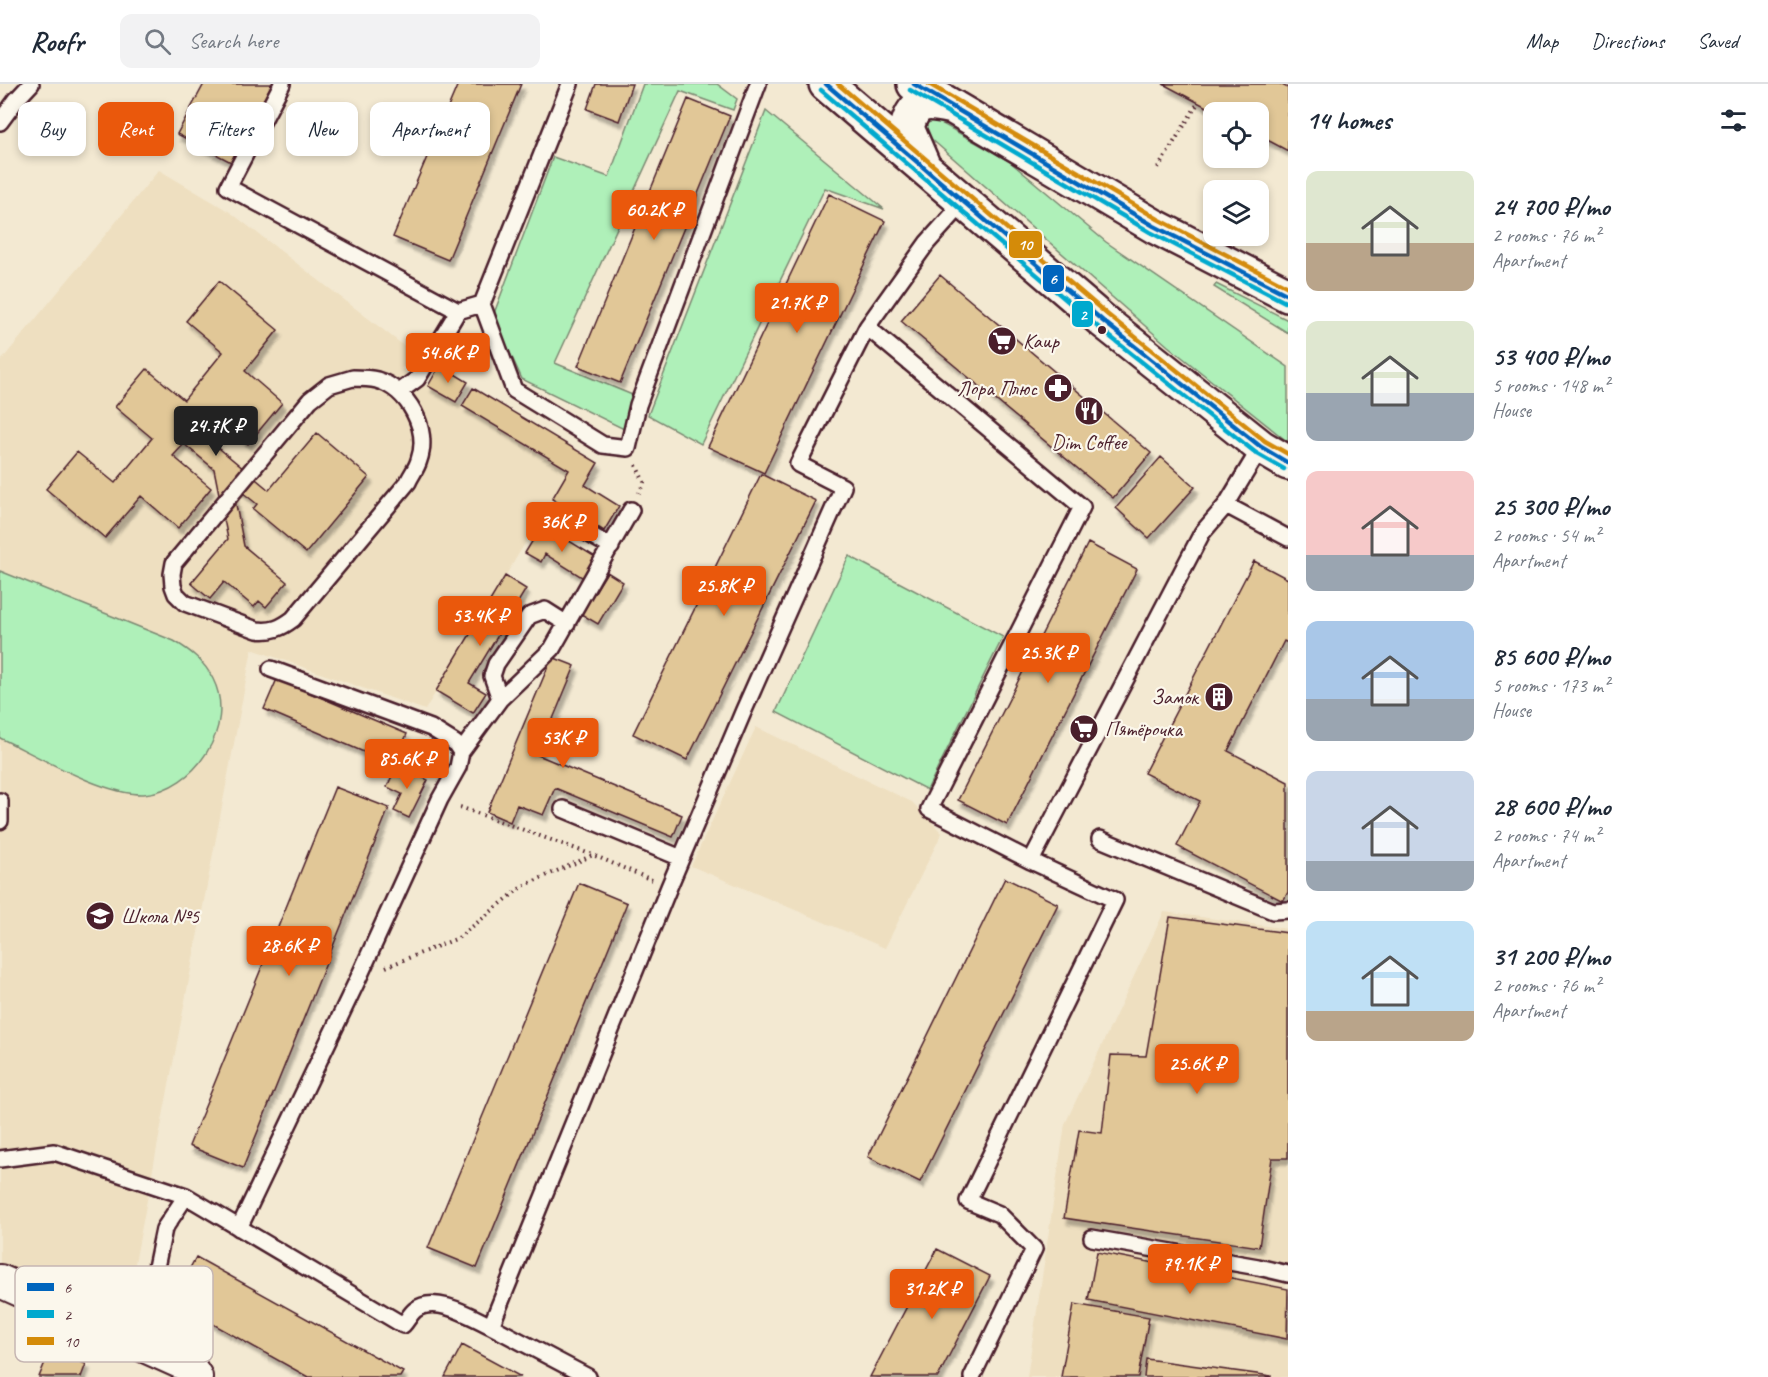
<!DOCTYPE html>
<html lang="en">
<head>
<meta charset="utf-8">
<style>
	:root { --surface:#fff; --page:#f2f2f3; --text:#1f2937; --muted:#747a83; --line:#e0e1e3; --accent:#ea580c }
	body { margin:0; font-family:Caveat,sans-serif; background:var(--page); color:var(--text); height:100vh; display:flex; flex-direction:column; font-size:22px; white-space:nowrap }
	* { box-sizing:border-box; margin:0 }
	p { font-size:20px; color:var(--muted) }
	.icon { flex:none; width:33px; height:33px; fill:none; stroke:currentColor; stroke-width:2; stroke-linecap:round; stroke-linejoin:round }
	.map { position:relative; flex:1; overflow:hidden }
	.drawer { display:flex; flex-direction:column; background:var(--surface); width:480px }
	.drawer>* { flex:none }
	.guide { position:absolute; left:18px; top:18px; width:570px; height:54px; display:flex; gap:12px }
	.tools { position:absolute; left:1203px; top:18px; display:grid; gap:12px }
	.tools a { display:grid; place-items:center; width:66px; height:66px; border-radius:12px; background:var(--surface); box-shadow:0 3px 9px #0003; font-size:30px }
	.price { position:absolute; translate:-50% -51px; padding:0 14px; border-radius:6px; background:var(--accent); color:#fff; font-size:20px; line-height:39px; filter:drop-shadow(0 2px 3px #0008) }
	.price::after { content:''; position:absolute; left:50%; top:36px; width:18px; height:14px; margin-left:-9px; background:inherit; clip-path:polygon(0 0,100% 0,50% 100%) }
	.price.selected { background:#222; color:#fff }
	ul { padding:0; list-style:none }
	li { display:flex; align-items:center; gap:18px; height:150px; padding:0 18px }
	li span { display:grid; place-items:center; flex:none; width:168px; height:120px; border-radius:12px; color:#555 }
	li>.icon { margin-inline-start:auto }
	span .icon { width:72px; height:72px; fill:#fffc; stroke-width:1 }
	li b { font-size:26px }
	h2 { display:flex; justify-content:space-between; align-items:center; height:72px; padding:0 18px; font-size:26px }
	.chip { padding:0 21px; border-radius:12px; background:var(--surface); box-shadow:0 3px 9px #0003; font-size:21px; line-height:54px }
	.chip.selected { background:var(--accent); color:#fff }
	header { display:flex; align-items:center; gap:36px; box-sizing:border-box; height:84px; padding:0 30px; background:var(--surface); border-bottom:2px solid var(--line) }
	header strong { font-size:28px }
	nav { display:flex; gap:33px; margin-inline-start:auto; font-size:21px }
	.search { width:420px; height:54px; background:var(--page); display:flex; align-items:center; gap:15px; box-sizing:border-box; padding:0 21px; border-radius:12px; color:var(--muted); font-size:22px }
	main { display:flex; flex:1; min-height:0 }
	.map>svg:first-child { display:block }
	.built { fill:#eedfc0 }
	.green { fill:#aff0b9; stroke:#7c8872; stroke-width:1.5 }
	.building { fill:#e1c797; stroke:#4a1f2b; stroke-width:1.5; filter:url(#shadow) }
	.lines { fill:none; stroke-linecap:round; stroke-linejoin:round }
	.service-casing { stroke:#4a1f2b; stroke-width:20 }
	.minor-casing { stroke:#4a1f2b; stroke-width:36 }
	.primary-casing { stroke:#4a1f2b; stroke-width:38 }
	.path { stroke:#4a1f2b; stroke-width:4; stroke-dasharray:1.5 4.5; stroke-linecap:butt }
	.service { stroke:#fbf7ec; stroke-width:15 }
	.minor { stroke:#fbf7ec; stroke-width:32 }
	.primary { stroke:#fbf7ec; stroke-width:33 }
	.bus-1-casing { stroke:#fbf7ec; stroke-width:9 }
	.bus-2-casing { stroke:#fbf7ec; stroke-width:9 }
	.bus-3-casing { stroke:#fbf7ec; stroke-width:9 }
	.bus-1 { stroke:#0065bd; stroke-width:4.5 }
	.bus-2 { stroke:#00a9ce; stroke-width:4.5 }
	.bus-3 { stroke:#d48b09; stroke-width:4.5 }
	.bus-dot { fill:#4a1f2b; stroke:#fbf7ec; stroke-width:2 }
	.labels { text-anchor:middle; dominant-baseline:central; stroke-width:4.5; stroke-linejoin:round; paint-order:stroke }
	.poi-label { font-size:21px; fill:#4a1f2b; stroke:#fbf7ec; text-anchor:start }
	.key { fill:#fbf7ec; stroke:#c6b6b2; stroke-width:1.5 }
	.key-label { font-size:16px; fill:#4a1f2b }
	.line-badge { stroke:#fbf7ec; stroke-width:2 }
	.badge-label { font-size:16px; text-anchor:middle; font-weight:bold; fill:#fff }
</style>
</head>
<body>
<header>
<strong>Roofr</strong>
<div class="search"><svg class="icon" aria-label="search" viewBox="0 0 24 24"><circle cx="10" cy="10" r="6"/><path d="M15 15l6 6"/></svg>Search here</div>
<nav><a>Map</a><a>Directions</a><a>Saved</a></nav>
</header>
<main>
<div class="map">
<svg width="1288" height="1293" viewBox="0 0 1288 1293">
	<defs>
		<filter id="shadow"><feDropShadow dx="3.5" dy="6" stdDeviation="1.5" flood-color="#0004"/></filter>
	</defs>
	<rect width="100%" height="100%" fill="#f3e9d2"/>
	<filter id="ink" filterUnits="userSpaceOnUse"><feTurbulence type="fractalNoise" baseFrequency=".0167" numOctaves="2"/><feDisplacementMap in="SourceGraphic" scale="12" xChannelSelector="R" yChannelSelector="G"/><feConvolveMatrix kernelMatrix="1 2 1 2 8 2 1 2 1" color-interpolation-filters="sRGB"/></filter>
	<g filter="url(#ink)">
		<path class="built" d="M159 86 230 128 412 268 401 285 569 386 425 626 252 565 124 1237 0 1180V278Z
			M756 643 912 718 942 749 885 864 691 782Z
			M1164 828 1288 845V1194L1285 1203 1288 1204V1293H1027L1065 1040Z"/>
		<path class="green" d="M643 0H717L737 15 733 26 680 7 555 279 642 315 630 348 522 295 493 232 553 73 609 93Z
			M766 27 884 125 825 104 701 360 648 331Z
			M934 35 1009 77 1106 158 1288 283V358L1168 262 921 46V37Z
			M1216 200 1288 236V249L1214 203Z
			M849 472 1003 553 927 706 776 628Z
			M0 487 174 557C191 567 204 577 213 595 237 642 195 706 144 710 105 712 36 671 0 654Z"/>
		<path class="building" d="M204 0H272L231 78 177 50Z
			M458 0H521L448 176 393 153Z
			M596 0H632L619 37 587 25Z
			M1163 0H1280L1288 4V67L1258 51V28H1216Z
			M688 15 730 32 620 299 578 282Z
			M829 110 885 137 764 389 708 363Z
			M940 191 1151 369 1113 414 901 237Z
			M219 197 278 246 245 287 282 319 248 360 210 328 196 345 269 406 317 349 369 393 306 469 253 425 257 420 232 400 244 462 287 498 266 523 259 517 254 523 224 498 210 515 191 499 228 455 214 385 184 360 173 372 211 404 178 444 141 412 105 454 46 405 77 368 115 399 152 354 115 323 147 285 184 316 223 268 186 237Z
			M440 281 468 298 456 318 428 302Z
			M473 304 598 379 585 401 619 422 604 447 552 415 569 386 462 322Z
			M1161 373 1195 403 1149 454 1116 424Z
			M761 390 816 417 687 676 633 650Z
			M539 446 554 456 558 450 597 474 585 495 545 470 541 478 525 469Z
			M1088 459 1137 485 1007 741 958 716Z
			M1254 477 1288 495V559L1284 557 1228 667 1288 698V808L1283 817 1177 762 1200 717 1144 689Z
			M607 488 623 498 598 540 581 530Z
			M505 492 526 505 469 599 486 609 473 629 436 607Z
			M552 573 575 582 538 671 682 731 673 753 555 704 543 731 517 721 510 738 487 728Z
			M277 595 407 650 394 681 264 625Z
			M397 681 428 696 409 734 394 727 402 710 387 703Z
			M335 703 389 724 243 1084 189 1062Z
			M1005 794 1058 820 920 1098 868 1073Z
			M579 799 627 819 477 1184 428 1164Z
			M1170 833 1288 849V1074H1272L1259 1163 1064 1134 1079 1046 1102 1049 1111 971 1146 972Z
			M937 1165 990 1192 938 1293H870Z
			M1097 1168 1288 1205 1287 1255 1088 1216Z
			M196 1173 403 1288 400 1293H308L172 1217Z
			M1074 1220 1149 1233 1138 1293H1061Z
			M462 1261 521 1293H445Z
			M50 1266 86 1280 81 1293H39Z
			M1146 1275 1271 1292V1293H1144Z"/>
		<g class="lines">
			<g class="service-casing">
				<path id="service" d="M282 0 228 103 458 227 482 220
					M570 0 482 220 514 306 603 361 628 364 638 321 758 0
					M0 38 17 15 31 0
					M964 118 927 159 867 243 1082 423 929 725 1031 777
					M353 294C360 294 369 294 377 296 408 305 430 345 419 376 417 384 411 391 408 398L293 535C281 544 272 548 257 546L185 519 176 510 173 502 172 490 174 479 310 316 329 301Z
					M399 308 417 295 458 227
					M1226 421 1261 363
					M555 430 611 463
					M500 615 492 592 496 580 529 532 545 526 567 540
					M461 668 500 615 552 565 631 426
					M0 717V737
					M563 725 681 774
					M1100 755 1273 827 1288 826
					M0 1075 54 1068 186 1112
					M239 1144 358 895 440 715 458 683 461 668 455 659 431 644 271 585
					M1092 1154 1258 1183 1288 1190
					M491 1242 588 1293
					M140 1260 164 1145 186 1112 403 1241C407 1237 410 1230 415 1226 435 1210 472 1233 491 1242L669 803 744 626 843 403 798 380 867 243
					M972 1293 1034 1165 999 1130 968 1117 1115 816 1031 777 1202 449 1226 421 1288 454"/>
			</g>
			<g class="minor-casing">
				<path id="minor" d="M0 1197 189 1282 196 1293"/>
			</g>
			<g class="primary-casing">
				<path id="primary" d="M826 0 1103 237 1261 363 1288 379
					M914 0 1154 142 1288 211
					M923 81 907 44C914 14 929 18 953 23"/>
			</g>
			<path class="path" d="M1158 84 1198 19
				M636 381 644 398 639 409
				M460 723 593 771 652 796
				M386 883 458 854 523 802 593 771"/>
			<use href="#service" class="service"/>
			<use href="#minor" class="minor"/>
			<use href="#primary" class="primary"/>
			<g class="bus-1-casing">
				<path id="bus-1" d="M826 0 1103 237 1261 363 1288 379
					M914 0 1154 142 1288 211"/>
			</g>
			<g class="bus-2-casing">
				<path id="bus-2" d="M821 6 1098 243 1256 369 1284 385
					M910 6 1150 148 1285 218"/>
			</g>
			<g class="bus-3-casing">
				<path id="bus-3" d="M838 0 1108 231 1265 357 1288 370
					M929 0 1158 135 1288 203"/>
			</g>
			<use href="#bus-1" class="bus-1"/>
			<use href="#bus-2" class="bus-2"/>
			<use href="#bus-3" class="bus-3"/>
		</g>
	</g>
	<defs>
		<g id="supermarket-disc" transform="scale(1.5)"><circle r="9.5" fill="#4a1f2b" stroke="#fbf7ec"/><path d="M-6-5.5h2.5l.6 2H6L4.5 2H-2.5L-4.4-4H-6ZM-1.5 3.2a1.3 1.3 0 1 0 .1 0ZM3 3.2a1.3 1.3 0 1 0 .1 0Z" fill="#fff"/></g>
		<g id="pharmacy-disc" transform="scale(1.5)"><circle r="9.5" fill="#4a1f2b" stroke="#fbf7ec"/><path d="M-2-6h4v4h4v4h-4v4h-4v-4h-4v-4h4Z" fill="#fff"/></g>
		<g id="restaurant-disc" transform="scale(1.5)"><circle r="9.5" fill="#4a1f2b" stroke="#fbf7ec"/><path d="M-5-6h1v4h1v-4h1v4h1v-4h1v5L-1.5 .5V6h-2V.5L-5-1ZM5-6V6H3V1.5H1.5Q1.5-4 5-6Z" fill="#fff"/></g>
		<g id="building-disc" transform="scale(1.5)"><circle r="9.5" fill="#4a1f2b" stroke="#fbf7ec"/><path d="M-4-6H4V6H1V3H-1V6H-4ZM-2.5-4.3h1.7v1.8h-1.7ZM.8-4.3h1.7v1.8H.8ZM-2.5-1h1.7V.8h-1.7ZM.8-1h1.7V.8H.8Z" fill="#fff"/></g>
		<g id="school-disc" transform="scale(1.5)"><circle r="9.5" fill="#4a1f2b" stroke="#fbf7ec"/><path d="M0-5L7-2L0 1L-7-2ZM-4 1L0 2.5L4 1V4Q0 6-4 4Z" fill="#fff"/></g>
	</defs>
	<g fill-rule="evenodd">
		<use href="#supermarket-disc" x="1002" y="257"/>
		<use href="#pharmacy-disc" x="1058" y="304"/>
		<use href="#restaurant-disc" x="1089" y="327"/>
		<use href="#building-disc" x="1219" y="613"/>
		<use href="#supermarket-disc" x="1084" y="645"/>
		<use href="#school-disc" x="100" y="832"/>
	</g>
	<circle class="bus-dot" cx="1102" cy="246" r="5"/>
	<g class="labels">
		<g class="poi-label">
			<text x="1023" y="257">Каир</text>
			<text x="1037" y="304" text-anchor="end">Лора Плюс</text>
			<text x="1089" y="358" text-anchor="middle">Dim Coffee</text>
			<text x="1198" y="613" text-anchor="end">Замок</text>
			<text x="1105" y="645">Пятёрочка</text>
			<text x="121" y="832">Школа №5</text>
		</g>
	</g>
	<rect x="15" y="1182" width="198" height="96" rx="9" class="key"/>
	<rect x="27" y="1199" width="27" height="8" fill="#0065bd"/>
	<rect x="27" y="1226" width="27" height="8" fill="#00a9ce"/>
	<rect x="27" y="1253" width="27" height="8" fill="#d48b09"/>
	<g class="key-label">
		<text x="64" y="1209">6</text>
		<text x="64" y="1236">2</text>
		<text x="64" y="1263">10</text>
	</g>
	<g class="line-badge">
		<rect x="1008" y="146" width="35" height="29" rx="6" fill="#d48b09"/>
		<rect x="1042" y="180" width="23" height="29" rx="6" fill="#0065bd"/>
		<rect x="1071" y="216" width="23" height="28" rx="6" fill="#00a9ce"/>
	</g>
	<g class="badge-label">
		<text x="1025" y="166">10</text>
		<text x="1053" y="200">6</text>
		<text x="1083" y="236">2</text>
	</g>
</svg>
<div class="tools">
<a><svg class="icon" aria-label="locate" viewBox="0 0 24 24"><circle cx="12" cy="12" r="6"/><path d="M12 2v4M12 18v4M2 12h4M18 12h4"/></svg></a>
<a><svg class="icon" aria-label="layers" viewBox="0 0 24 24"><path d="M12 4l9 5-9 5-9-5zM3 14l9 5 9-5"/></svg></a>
</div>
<b class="price" style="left:654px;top:157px">60.2K ₽</b>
<b class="price" style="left:797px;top:250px">21.7K ₽</b>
<b class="price" style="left:448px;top:300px">54.6K ₽</b>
<b class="price selected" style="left:216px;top:373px">24.7K ₽</b>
<b class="price" style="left:562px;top:469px">36K ₽</b>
<b class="price" style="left:724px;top:533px">25.8K ₽</b>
<b class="price" style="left:480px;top:563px">53.4K ₽</b>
<b class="price" style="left:1048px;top:600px">25.3K ₽</b>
<b class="price" style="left:563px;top:685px">53K ₽</b>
<b class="price" style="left:407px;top:706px">85.6K ₽</b>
<b class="price" style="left:289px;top:893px">28.6K ₽</b>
<b class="price" style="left:1197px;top:1011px">25.6K ₽</b>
<b class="price" style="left:1190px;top:1211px">79.1K ₽</b>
<b class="price" style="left:932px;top:1236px">31.2K ₽</b>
<div class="guide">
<a class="chip">Buy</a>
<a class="chip selected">Rent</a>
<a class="chip">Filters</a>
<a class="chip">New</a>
<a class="chip">Apartment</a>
</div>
</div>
<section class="drawer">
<h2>14 homes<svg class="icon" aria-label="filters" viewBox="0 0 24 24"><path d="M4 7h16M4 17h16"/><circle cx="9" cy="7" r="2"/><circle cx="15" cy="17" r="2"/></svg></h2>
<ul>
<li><span style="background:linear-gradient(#dfe7d0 60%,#b9a48a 0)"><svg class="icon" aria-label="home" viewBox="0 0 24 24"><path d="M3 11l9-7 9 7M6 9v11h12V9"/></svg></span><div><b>24 700 ₽/mo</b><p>2 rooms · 76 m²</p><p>Apartment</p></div></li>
<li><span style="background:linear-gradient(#dfe7d0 60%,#9aa5b1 0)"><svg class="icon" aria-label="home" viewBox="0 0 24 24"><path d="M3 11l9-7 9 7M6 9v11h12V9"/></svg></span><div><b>53 400 ₽/mo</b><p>5 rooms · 148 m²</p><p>House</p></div></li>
<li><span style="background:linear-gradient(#f6c9c9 70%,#9aa5b1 0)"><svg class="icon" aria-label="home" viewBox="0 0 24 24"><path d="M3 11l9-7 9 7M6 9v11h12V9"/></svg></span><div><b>25 300 ₽/mo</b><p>2 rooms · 54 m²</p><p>Apartment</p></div></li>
<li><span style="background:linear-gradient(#a9c7e8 65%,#9aa5b1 0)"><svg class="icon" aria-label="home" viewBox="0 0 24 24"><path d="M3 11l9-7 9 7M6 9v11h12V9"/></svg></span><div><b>85 600 ₽/mo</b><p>5 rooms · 173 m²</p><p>House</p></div></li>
<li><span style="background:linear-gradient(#c9d6e8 75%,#9aa5b1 0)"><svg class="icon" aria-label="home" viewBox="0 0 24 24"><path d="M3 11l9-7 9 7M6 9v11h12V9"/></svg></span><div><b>28 600 ₽/mo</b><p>2 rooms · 74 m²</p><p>Apartment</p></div></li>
<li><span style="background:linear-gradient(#bfe0f5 75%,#b9a48a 0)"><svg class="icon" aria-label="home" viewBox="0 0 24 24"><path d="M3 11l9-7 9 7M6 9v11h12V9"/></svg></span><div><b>31 200 ₽/mo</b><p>2 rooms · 76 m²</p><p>Apartment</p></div></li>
</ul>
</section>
</main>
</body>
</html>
